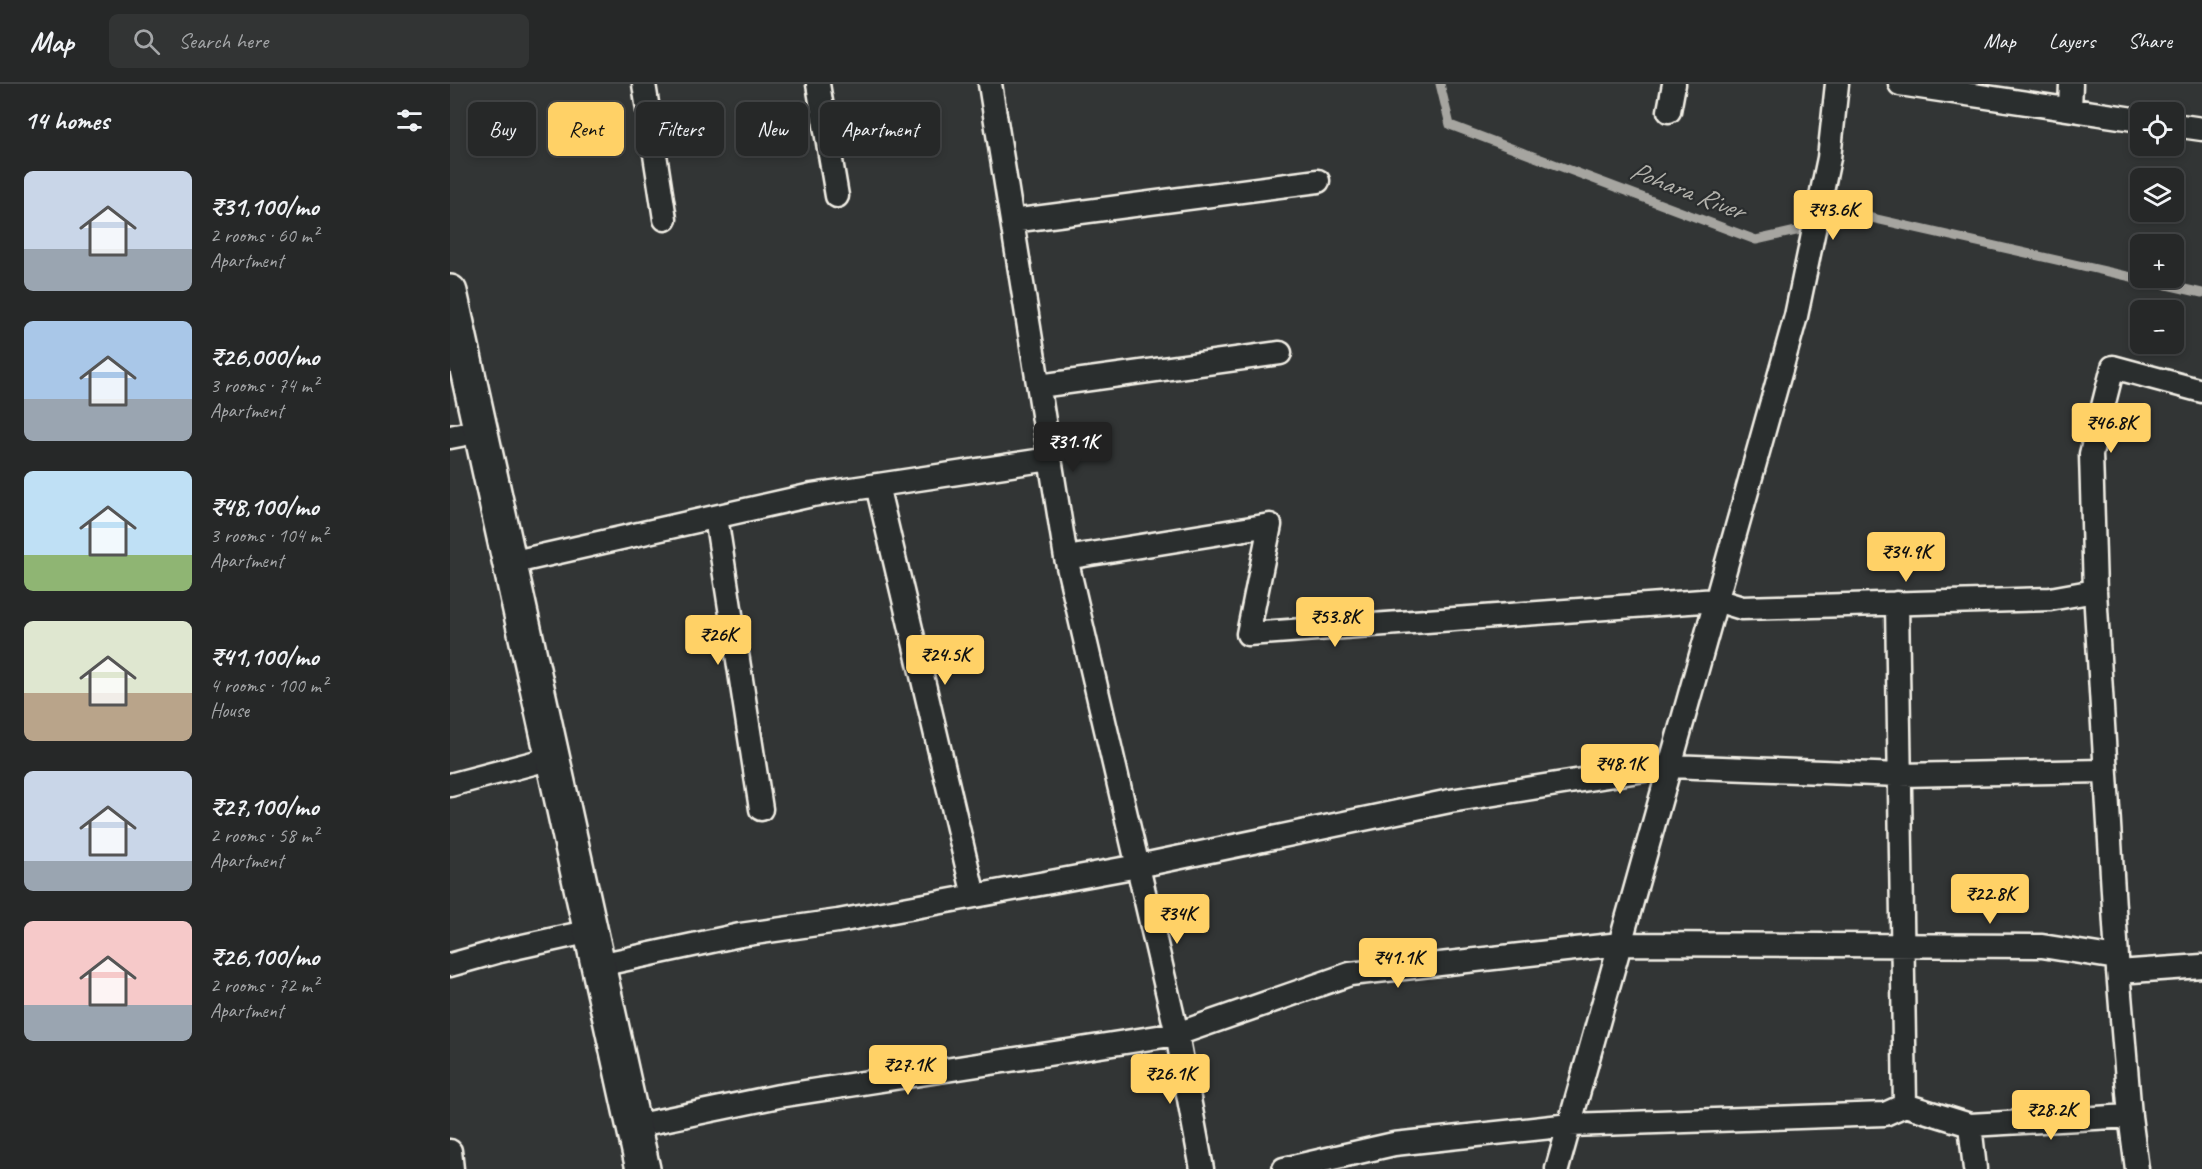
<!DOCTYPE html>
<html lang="en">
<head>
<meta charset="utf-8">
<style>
	:root { --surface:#262828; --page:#323434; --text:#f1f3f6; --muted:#a4a6a8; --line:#424445; --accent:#ffd166 }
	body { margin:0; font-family:Caveat,sans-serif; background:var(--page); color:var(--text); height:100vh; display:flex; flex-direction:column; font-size:22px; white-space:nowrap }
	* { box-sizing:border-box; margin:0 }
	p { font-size:20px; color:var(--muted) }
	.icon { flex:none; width:33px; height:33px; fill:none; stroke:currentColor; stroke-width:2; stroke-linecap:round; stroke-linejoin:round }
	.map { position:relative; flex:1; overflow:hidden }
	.sheet { display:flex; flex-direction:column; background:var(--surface); width:450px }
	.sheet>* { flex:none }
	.guide { position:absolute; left:18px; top:18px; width:570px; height:54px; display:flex; gap:12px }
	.controls { position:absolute; left:1680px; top:18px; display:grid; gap:12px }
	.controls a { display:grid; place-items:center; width:54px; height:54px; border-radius:9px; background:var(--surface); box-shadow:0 3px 9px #0003,0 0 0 2px var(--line); font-size:30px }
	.price { position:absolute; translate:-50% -51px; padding:0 14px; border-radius:6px; background:var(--accent); color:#111; font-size:20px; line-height:39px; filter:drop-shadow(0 2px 3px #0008) }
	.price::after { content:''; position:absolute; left:50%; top:36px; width:18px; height:14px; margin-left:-9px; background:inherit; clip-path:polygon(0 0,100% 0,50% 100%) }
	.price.current { background:#222; color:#fff }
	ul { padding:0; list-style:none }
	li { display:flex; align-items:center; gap:18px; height:150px; padding:0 24px }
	li span { display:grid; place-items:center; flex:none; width:168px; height:120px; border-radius:9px; color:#555 }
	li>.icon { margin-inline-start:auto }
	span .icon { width:72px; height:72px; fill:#fffc; stroke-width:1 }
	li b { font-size:26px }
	h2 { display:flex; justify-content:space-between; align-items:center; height:72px; padding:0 24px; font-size:26px }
	.tag { padding:0 21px; border-radius:9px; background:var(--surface); box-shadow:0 3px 9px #0003,0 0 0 2px var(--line); font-size:21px; line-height:54px }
	.tag.current { background:var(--accent); color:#111 }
	header { display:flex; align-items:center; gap:36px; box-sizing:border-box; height:84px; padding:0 30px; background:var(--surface); border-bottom:2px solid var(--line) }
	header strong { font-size:28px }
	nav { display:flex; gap:33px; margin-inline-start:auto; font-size:21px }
	.search { width:420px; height:54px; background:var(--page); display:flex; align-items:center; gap:15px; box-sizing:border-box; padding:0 21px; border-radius:9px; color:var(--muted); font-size:22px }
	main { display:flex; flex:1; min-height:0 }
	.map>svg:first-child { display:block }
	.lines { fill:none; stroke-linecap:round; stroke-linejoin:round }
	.stream { stroke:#a6a5a0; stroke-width:9 }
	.street-casing { stroke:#f4f1e8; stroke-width:27 }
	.secondary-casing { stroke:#f4f1e8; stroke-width:38 }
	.street { stroke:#2a2d2e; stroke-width:22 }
	.secondary { stroke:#2a2d2e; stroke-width:33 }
	.labels { text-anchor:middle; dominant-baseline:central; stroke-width:4.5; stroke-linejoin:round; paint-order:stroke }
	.water-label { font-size:27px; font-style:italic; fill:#b3b2ac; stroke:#2a2d2e }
</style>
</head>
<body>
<header>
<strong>Map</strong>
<div class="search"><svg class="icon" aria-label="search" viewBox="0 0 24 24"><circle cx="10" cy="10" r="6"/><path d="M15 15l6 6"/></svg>Search here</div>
<nav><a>Map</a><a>Layers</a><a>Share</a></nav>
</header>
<main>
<section class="sheet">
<h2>14 homes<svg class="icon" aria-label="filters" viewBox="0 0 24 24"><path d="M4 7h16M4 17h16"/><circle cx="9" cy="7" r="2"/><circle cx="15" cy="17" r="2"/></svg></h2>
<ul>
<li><span style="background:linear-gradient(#c9d6e8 65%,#9aa5b1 0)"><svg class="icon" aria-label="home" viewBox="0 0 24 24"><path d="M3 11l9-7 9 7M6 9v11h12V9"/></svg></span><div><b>₹31,100/mo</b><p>2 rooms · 60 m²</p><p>Apartment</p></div></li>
<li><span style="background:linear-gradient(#a9c7e8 65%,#9aa5b1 0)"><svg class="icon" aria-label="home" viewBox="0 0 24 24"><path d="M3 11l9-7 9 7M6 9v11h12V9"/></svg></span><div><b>₹26,000/mo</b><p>3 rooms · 74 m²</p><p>Apartment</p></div></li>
<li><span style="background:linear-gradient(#bfe0f5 70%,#8fb573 0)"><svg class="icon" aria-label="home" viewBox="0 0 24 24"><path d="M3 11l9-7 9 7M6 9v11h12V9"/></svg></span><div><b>₹48,100/mo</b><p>3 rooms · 104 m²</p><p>Apartment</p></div></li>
<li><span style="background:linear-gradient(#dfe7d0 60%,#b9a48a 0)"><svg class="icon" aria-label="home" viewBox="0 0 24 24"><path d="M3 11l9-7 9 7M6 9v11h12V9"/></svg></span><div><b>₹41,100/mo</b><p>4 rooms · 100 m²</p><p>House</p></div></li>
<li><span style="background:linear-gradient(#c9d6e8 75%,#9aa5b1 0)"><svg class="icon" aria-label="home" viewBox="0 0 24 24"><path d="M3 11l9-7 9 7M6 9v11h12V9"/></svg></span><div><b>₹27,100/mo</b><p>2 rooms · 58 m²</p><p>Apartment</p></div></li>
<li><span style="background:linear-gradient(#f6c9c9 70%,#9aa5b1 0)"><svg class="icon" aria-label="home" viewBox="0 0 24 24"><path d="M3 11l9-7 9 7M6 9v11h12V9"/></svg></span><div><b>₹26,100/mo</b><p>2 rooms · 72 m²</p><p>Apartment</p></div></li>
</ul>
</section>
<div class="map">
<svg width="1752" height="1085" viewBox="0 0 1752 1085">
	<rect width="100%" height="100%" fill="#323535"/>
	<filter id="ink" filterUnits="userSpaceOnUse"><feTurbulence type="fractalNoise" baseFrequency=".0167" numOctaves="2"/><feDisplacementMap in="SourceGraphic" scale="12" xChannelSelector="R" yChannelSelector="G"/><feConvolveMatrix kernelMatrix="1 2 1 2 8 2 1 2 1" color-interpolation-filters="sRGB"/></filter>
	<g filter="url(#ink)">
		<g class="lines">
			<path class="stream" d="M990 0 1000 41 1306 156 1413 132 1752 209"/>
			<g class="street-casing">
				<path id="street" d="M194 0 215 135
					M368 0 387 112
					M540 0 616 474 727 950 752 1085
					M1450 0 1690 36
					M1620 25 1621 0
					M1219 27 1224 0
					M1724 41 1752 45
					M562 137 868 97
					M589 302 830 269
					M0 353 31 347
					M427 401 524 812
					M266 433 311 725
					M616 474 820 441 798 550 1266 516 1292 524 1600 515 1645 507
					M60 479 362 411 600 375
					M1447 519 1455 1021
					M0 701 102 674
					M1667 874 1645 507 1641 370 1663 283 1752 307
					M0 881 50 867 141 847
					M149 881 290 851 388 837 688 782 1000 717 1220 682 1450 691 1654 687
					M1668 888 1752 882
					M184 1042 329 1012 727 950 900 890 1170 860 1592 862 1667 874 1680 1032 1687 1085
					M0 1067 2 1085
					M834 1085 944 1060 1120 1041 1435 1030 1455 1021 1520 1041
					M1107 1085 1346 232 1379 74 1387 0
					M1525 1085 1520 1041 1680 1032"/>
			</g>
			<g class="secondary-casing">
				<path id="secondary" d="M0 208 193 1085"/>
			</g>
			<use href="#street" class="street"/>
			<use href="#secondary" class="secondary"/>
		</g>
	</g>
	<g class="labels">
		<g class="water-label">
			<text transform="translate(1237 106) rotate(21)">Pohara River</text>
		</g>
	</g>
</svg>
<div class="controls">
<a><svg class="icon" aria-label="locate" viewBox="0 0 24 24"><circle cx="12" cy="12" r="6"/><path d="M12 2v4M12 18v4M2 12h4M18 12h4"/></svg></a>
<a><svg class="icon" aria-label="layers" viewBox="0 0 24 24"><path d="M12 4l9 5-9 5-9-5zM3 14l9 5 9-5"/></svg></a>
<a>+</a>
<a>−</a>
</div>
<b class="price" style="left:1383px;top:157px">₹43.6K</b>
<b class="price" style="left:1661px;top:370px">₹46.8K</b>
<b class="price current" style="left:623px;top:389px">₹31.1K</b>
<b class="price" style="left:1456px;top:499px">₹34.9K</b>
<b class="price" style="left:885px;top:564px">₹53.8K</b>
<b class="price" style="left:268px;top:582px">₹26K</b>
<b class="price" style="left:495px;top:602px">₹24.5K</b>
<b class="price" style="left:1170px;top:711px">₹48.1K</b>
<b class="price" style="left:1540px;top:841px">₹22.8K</b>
<b class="price" style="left:727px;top:861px">₹34K</b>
<b class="price" style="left:948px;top:905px">₹41.1K</b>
<b class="price" style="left:458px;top:1012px">₹27.1K</b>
<b class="price" style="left:720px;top:1021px">₹26.1K</b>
<b class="price" style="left:1601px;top:1057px">₹28.2K</b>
<div class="guide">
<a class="tag">Buy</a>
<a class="tag current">Rent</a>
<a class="tag">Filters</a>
<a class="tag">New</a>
<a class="tag">Apartment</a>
</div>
</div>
</main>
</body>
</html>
